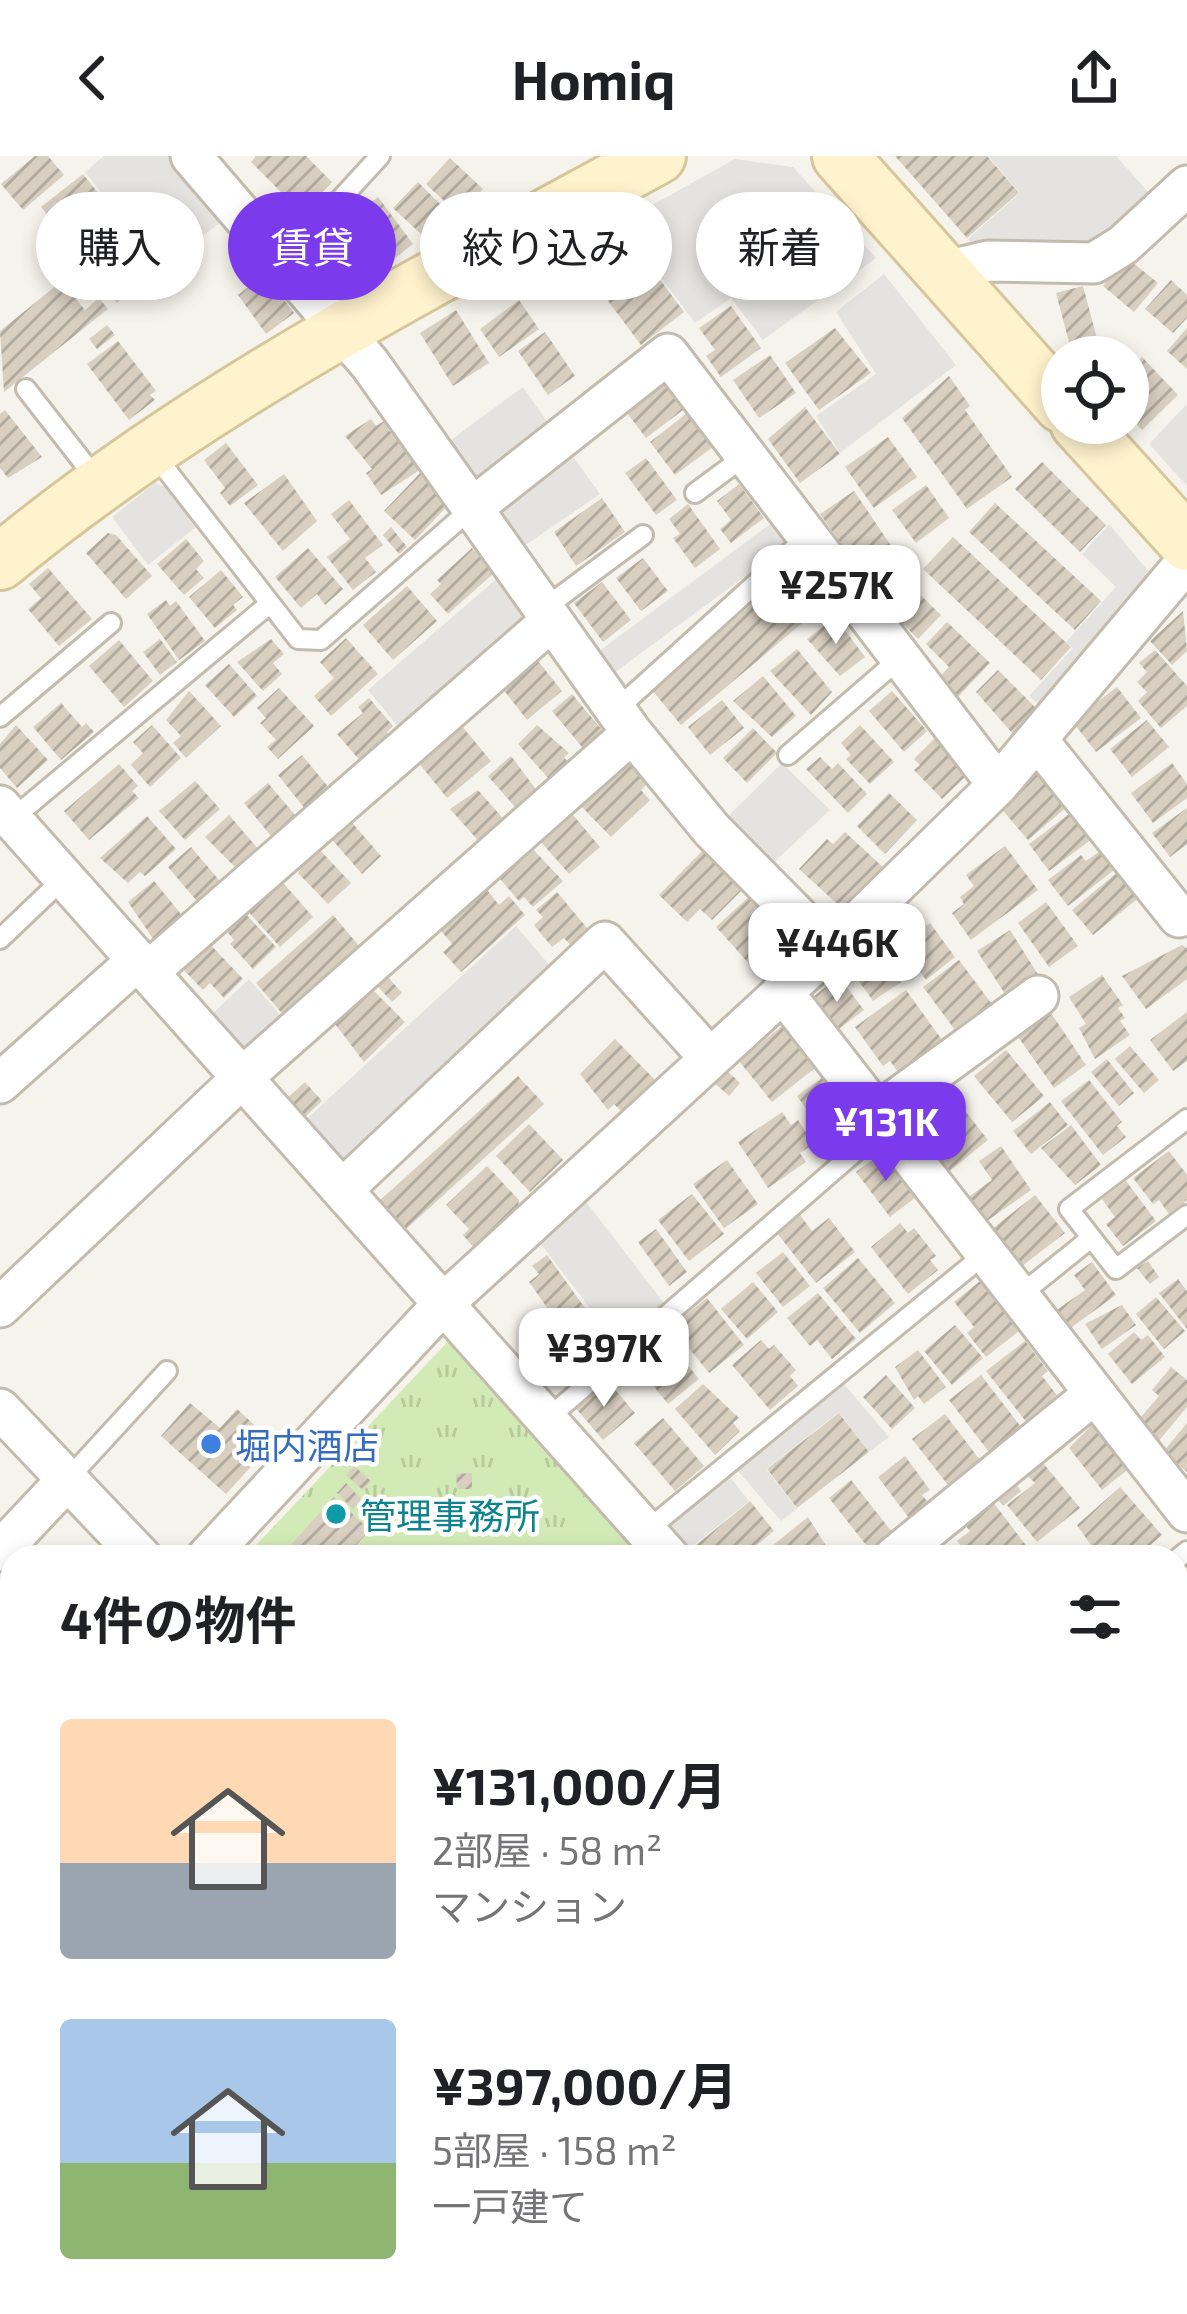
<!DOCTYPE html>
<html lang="ja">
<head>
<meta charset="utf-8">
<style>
	:root { --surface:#fff; --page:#f6f6f6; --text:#202124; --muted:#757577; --accent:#7c3aed }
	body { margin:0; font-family:"Exo 2","Noto Sans JP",sans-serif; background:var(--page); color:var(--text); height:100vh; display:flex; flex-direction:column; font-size:45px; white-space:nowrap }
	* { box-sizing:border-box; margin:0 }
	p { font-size:39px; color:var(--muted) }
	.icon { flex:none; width:66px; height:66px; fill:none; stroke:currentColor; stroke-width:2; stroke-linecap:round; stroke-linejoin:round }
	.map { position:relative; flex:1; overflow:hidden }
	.side { position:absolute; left:0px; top:1389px; width:1188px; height:771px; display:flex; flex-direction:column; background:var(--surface); border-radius:36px 36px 0 0; box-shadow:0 6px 18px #0003 }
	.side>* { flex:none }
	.banner { position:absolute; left:36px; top:36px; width:1116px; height:108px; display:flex; gap:24px }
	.buttons { position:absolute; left:1041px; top:180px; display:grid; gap:24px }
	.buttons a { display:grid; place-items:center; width:108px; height:108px; border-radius:50%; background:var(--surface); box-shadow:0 6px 18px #0003; font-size:60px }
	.price { position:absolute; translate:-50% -102px; padding:0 27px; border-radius:24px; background:#fff; color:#222; font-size:39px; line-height:78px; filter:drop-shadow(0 3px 6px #0008) }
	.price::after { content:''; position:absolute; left:50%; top:72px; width:36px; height:27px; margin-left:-18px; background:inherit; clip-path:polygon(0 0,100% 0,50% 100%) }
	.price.current { background:var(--accent); color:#fff }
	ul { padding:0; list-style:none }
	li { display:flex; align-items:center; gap:36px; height:300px; padding:0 60px }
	li span { display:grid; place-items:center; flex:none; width:336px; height:240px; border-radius:12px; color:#555 }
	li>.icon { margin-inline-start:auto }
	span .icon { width:144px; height:144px; fill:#fffc; stroke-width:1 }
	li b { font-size:51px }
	h2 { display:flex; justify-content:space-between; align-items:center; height:144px; padding:0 60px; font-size:51px }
	.pill { padding:0 42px; border-radius:54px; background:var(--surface); box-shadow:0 6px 18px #0003; font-size:42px; line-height:108px }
	.pill.current { background:var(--accent); color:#fff }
	header { display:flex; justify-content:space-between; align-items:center; height:156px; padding:0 60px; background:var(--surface); font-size:54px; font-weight:700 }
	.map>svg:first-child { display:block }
	.residential { fill:#eae5da }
	.park { fill:url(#park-tufts) }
	.pitch { fill:#d2eab5 }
	.parking { fill:#e5e3e0 }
	.building { fill:url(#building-hatch) }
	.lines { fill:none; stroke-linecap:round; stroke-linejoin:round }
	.lane-casing { stroke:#c2bbae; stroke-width:24 }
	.street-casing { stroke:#c2bbae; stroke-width:45 }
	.secondary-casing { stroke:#d6c79b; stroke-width:60 }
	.lane { stroke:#fff; stroke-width:18 }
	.street { stroke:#fff; stroke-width:39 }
	.secondary { stroke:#fff3cd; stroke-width:54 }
	.shop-dot { fill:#3f7fe0; stroke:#fff; stroke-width:4.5 }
	.culture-dot { fill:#0f9aa8; stroke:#fff; stroke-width:4.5 }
	.labels { text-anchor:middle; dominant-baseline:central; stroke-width:9; stroke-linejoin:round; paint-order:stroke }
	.shop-label { font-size:36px; fill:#366cbe; stroke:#fff; text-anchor:start }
	.culture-label { font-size:36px; fill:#0d838f; stroke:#fff; text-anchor:start }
</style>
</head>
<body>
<header><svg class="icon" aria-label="back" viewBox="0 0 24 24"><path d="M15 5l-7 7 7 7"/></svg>Homiq<svg class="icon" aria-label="share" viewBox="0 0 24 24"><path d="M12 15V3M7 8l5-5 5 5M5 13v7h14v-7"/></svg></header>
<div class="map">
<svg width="1187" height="2158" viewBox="0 0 1187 2158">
	<defs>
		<pattern id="park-tufts" width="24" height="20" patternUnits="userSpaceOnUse" patternTransform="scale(3)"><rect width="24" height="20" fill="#d2eab5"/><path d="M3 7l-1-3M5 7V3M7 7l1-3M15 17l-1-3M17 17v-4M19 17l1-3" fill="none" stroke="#b6ca9c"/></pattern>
		<pattern id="building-hatch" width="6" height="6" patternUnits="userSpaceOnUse" patternTransform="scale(3)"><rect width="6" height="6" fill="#d8cfc1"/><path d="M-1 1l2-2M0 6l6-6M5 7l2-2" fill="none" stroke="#b1aa9e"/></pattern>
	</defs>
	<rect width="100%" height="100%" fill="#f6f3ec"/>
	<path class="residential" d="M1176 2093 1187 2106V2158H1021L1031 2148H1176Z"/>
	<path class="park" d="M454 1179 652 1401H245Z
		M12 1659V1940L0 1926V1672Z
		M193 2148H1014L1004 2158H202Z"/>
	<path class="pitch" d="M289 2148H729L738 2158H298Z
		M754 2148H868L857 2158H763Z"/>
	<path class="parking" d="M104 0H169L224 64 160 111 85 16Z
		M988 0H1116L1159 48 1105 89 976 93 968 83 1020 37Z
		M735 3 793 11 876 102 763 184 731 142 695 167 620 67Z
		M884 118 956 209 840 297 816 260 876 218 836 156Z
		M523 231 555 277 478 331 440 292Z
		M1187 248V330L1149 288Z
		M567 292 600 338 514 397 491 347Z
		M155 327 166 331 196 371 148 409 112 361Z
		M770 368 786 390 610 520 594 499Z
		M1109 368 1149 416 1130 443 1125 440 1130 445 1045 554 1029 540 1073 492 1066 486 1116 431 1082 398Z
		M502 418 531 458 404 578 368 534Z
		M782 607 830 654 771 709 727 661Z
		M516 770 557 818 346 1018 300 969Z
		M249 823 288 868 244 907 207 863Z
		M580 1038 664 1147 617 1188 535 1080Z
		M844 1228 889 1281 869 1296 839 1256 766 1313 797 1353 781 1365 738 1315Z
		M730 1321 749 1345 689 1393 670 1370Z
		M1176 1546 1187 1559V1707L1176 1716Z
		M12 1663V1815L11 1816 0 1806V1676Z"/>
	<path class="building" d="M35 0H48L64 19 23 54 1 28Z
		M256 0H306L332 26 302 57 251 6Z
		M895 0H987L1019 37 967 82Z
		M450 2 483 33 459 59 426 28Z
		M83 18 159 113 117 147 41 51Z
		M418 26 448 56 424 81 393 52Z
		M378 41 413 88 390 106 359 64 365 60 361 54Z
		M628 80 684 156 641 189 584 113Z
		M342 84 373 113 343 137 317 105Z
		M1126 101 1158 127 1134 156 1103 130Z
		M265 118 294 157 266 178 238 139Z
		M1171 124 1187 139V162L1173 177 1145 153Z
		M62 125 85 154 99 142 108 153 4 236 0 175Z
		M1083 130 1100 194 1073 201 1056 137Z
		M519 144 539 173 499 201 480 173Z
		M731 150 761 192 721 221 706 200 715 194 699 172Z
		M456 154 489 207 453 230 420 177Z
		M107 169 115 179 97 193 89 183Z
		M835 172 871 217 819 254 785 207Z
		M1187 172V213L1167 195Z
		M545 176 575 220 548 239 518 195Z
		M118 185 156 235 150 239 155 244 129 264 87 208Z
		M770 199 796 237 759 262 733 224Z
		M1142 201 1178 239 1142 274 1128 259V214Z
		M662 217 687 251 646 282 621 249Z
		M949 220 970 250 965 254 1012 321 967 353 902 262Z
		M805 251 840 298 800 327 768 283Z
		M5 254 42 301 8 322 0 312V258Z
		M691 254 717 288 675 319 650 286Z
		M371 263 376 270 384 265 390 276 397 271 423 312 381 339 366 317 372 313 345 280Z
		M888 281 917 321 874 352 845 311Z
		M226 287 258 329 230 350 220 337 225 332 204 304Z
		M646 302 677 344 656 359 625 317Z
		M1042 306 1106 369 1080 396 1015 333Z
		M422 315 453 344 415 384 384 355Z
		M284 318 317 365 283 395 244 347Z
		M739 328 764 362 731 387 720 373 731 364 717 345Z
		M926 329 949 362 916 387 892 354Z
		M854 335 892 391 860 414 820 358Z
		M602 342 625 376 576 410 554 376Z
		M349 344 383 389 365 402 376 416 353 434 327 401 350 383 331 358Z
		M995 347 1101 445 1075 474 969 376Z
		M688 348 720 393 695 412 673 382 680 378 669 363Z
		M391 371 407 391 399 398 383 379Z
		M108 377 116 379 152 420 126 443 86 397Z
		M953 381 1071 491 1041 524 923 413Z
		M186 383 204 405 196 413 204 422 184 439 157 408Z
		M308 392 343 433 325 449 317 438 301 452 275 421Z
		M472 392 494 417 448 458 430 438 441 428 437 424Z
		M643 402 668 435 641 455 616 422Z
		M48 412 92 463 59 490 28 453 41 442 29 428Z
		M221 414 243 441 233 449 237 454 215 472 189 441Z
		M782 423 813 458 681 569 651 533Z
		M904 423 941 459 918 483 882 447Z
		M602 426 631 464 603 486 574 447Z
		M407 430 437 465 393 504 363 469Z
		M166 444 170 450 176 445 205 485 179 504 147 458Z
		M1183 455 1187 495 1172 509 1150 485Z
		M835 461 865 501 840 520 807 483Z
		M947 466 990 507 956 543 936 525 949 511 926 488Z
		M346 482 378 518 331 560 314 540 334 522 320 506Z
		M160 483 177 506 160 519 143 496Z
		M271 483 284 498 273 507 282 518 263 535 237 506Z
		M119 484 153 525 124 551 89 510Z
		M797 493 832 536 811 559 770 515Z
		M1155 494 1187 530V550L1161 572 1138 545 1147 536 1137 526 1147 516 1139 507Z
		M538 505 562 535 527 564 499 528Z
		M229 508 257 540 234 561 205 529Z
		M998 514 1037 553 1013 578 976 536Z
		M763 520 796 560 772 581 733 545Z
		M1117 531 1141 562 1096 596 1072 565Z
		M279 532 314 570 278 603 267 591 276 584 260 567 266 562 257 552Z
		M189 535 221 570 186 602 173 587 181 580 166 564Z
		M892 535 927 575 904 596 869 555Z
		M572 538 607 580 587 597 552 555Z
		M369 542 393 570 387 576 393 582 363 608 337 578 363 557 358 551Z
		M722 544 744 572 710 599 688 571Z
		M61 547 82 571 86 567 94 576 61 604 33 571Z
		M1147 564 1169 591 1132 621 1110 593Z
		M16 569 48 604 17 632 0 612V588Z
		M152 569 181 602 150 631 131 609 143 597 133 586Z
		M461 569 491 605 447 642 418 606Z
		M537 569 569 597 564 601 573 613 554 629 518 588Z
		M860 569 894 606 870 628 846 603 851 599 841 587Z
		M753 572 777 597 747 627 723 602Z
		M935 582 969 617 942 643 914 614 920 609 914 603Z
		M302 599 335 639 310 659 278 619Z
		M511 600 541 640 521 658 488 620Z
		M820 601 832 613 838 607 867 638 848 657 806 613Z
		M629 605 649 626 641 634 650 644 611 681 581 650Z
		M1172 607 1187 628V642L1153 667 1131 637Z
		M119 608 138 630 132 635 139 642 89 684 64 655Z
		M1038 615 1068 650 1028 684 998 649Z
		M195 625 220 653 185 684 159 655Z
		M268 627 300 665 276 686 244 647Z
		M478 634 508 668 483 690 450 653Z
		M889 637 917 664 885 698 857 670Z
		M1187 652V688L1170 701 1152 677Z
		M1072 656 1092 683 1049 715 1029 688Z
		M229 659 260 695 239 715 205 681Z
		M573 659 600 691 569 718 541 686Z
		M147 660 176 693 145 720 140 716 128 727 100 702Z
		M348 662 381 700 362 718 328 679Z
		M845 676 885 713 845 755 799 713 827 683 833 688Z
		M528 688 563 725 533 751 524 741 519 745 494 716Z
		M316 690 351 727 328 748 298 717Z
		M1005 690 1038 734 971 784 952 757 964 748 960 741 974 730 966 719Z
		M191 691 224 730 201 750 168 711Z
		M705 692 745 731 712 764 700 753 687 766 659 739Z
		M1100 695 1114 714 1068 750 1048 724 1081 699 1086 705Z
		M1120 714 1141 740 1093 779 1072 754Z
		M279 722 313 761 280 791 245 752 266 743 261 738Z
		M154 725 185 763 156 787 128 746Z
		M484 730 499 749 509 740 525 759 461 816 443 796 452 788 438 771Z
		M557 736 592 778 574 793 564 782 552 791 534 769 543 761 536 754Z
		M754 736 800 787 762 822 716 771Z
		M1046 746 1078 790 1049 811 1018 767Z
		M245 757 276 791 253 813 230 788 234 784 226 774Z
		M333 759 360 791 285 861 256 827Z
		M930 767 955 801 926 824 900 789Z
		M1010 774 1039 820 1007 841 977 795Z
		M205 783 243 823 224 842 210 827 203 834 179 809Z
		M871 784 901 826 873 845 844 804Z
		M1182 789 1187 792V823L1146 853 1122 820Z
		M959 804 994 851 958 878 923 831Z
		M381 813 402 837 392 846 371 823Z
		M1102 819 1123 849 1118 852 1125 862 1120 865 1130 879 1095 903 1079 872 1086 868 1069 841Z
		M839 821 864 854 835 876 810 843Z
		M368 829 405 866 364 906 332 864Z
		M906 834 945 888 901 920 890 905 883 910 855 871Z
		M1049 854 1086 909 1054 932 1016 878Z
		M1187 856V905L1173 915 1150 884Z
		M782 870 815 912 772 946 739 905Z
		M615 883 656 925 623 957 614 948 608 954 580 918Z
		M1130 890 1159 924 1144 937 1115 903Z
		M1006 894 1044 940 1012 966 974 920Z
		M1107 903 1134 937 1119 950 1091 916Z
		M724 912 740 927 729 940 712 925Z
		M827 918 858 961 828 983 797 940Z
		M518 920 544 948 405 1074 379 1045Z
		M1089 924 1122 966 1117 970 1126 981 1103 999 1061 945Z
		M305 926 322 945 302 964 285 944Z
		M948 933 988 984 946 1018 905 967Z
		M1050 946 1068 969 1031 998 1013 975Z
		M782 956 791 969 798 964 814 988 800 997 806 1006 768 1032 738 986Z
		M529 968 563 1004 530 1036 496 1000Z
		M1071 969 1101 1009 1075 1029 1041 992Z
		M1001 990 1031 1034 984 1067 967 1042 992 1024 979 1005Z
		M1169 995 1187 1019V1044L1169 1058 1159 1044 1153 1048 1133 1022Z
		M883 996 916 1041 890 1061 856 1016Z
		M727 1004 758 1048 724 1072 693 1028Z
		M487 1010 519 1044 518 1052 474 1092 463 1079 469 1073 446 1049Z
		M1126 1025 1156 1065 1123 1090 1106 1068 1115 1061 1102 1043Z
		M692 1038 724 1078 689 1105 658 1064Z
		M1035 1039 1065 1077 1017 1114 988 1076Z
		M800 1059 812 1075 829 1062 855 1096 816 1127 777 1077Z
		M900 1067 908 1077 914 1072 936 1100 930 1104 938 1114 908 1138 871 1091Z
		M656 1073 687 1116 669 1130 638 1086Z
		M783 1096 810 1130 783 1151 756 1117Z
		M547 1099 585 1152 560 1170 529 1126 539 1118 532 1110Z
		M858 1102 895 1147 860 1177 823 1132Z
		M1148 1105 1159 1121 1150 1128 1137 1112Z
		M1092 1106 1116 1139 1065 1176 1051 1158 1085 1134 1074 1119Z
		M985 1121 1024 1171 986 1201 967 1177 974 1171 954 1146Z
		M1178 1123 1187 1135V1173L1159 1137Z
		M753 1126 778 1156 747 1183 721 1153Z
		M818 1137 856 1183 832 1203 817 1184 810 1190 787 1162Z
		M1156 1141 1185 1175 1164 1193 1136 1158Z
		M707 1142 744 1189 709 1217 671 1170Z
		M1122 1149 1136 1169 1102 1193 1085 1168Z
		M591 1159 612 1183 584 1208 576 1199 557 1216 543 1202Z
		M955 1169 983 1202 952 1229 924 1195Z
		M1134 1176 1141 1184 1148 1179 1165 1201 1132 1228 1108 1198Z
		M761 1184 769 1193 774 1189 796 1214 790 1220 798 1230 770 1254 732 1209Z
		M658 1185 663 1191 669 1186 699 1223 668 1248 642 1216 650 1210 640 1199Z
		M1025 1185 1048 1215 1042 1220 1060 1243 1028 1268 986 1215Z
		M918 1194 946 1231 924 1248 918 1240 914 1244 895 1211Z
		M1171 1211 1187 1224V1251L1157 1287 1135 1268 1159 1240 1152 1234Z
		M886 1219 915 1252 892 1273 863 1241Z
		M981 1219 1021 1271 989 1296 949 1244Z
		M606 1223 635 1257 603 1284 574 1250Z
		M703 1228 739 1262 733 1267 740 1275 715 1299 675 1253Z
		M190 1247 220 1272 237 1253 262 1276 246 1295 257 1304 226 1338 161 1280Z
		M839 1257 869 1296 797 1352 767 1313Z
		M945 1258 980 1304 948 1329 912 1283Z
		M663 1262 704 1310 675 1335 634 1287Z
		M1096 1265 1131 1311 1102 1334 1069 1292Z
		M1187 1267V1316L1163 1296Z
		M905 1300 930 1334 922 1339 932 1351 912 1366 878 1321Z
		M1043 1307 1080 1352 1037 1386 1007 1349 1035 1327 1028 1320Z
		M354 1310 371 1325 363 1334 346 1319Z
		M472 1317V1333H457L456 1318Z
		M851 1324 892 1376 870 1394 829 1342Z
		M1014 1325 1021 1335 1003 1350 995 1340Z
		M346 1327 362 1344 353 1353 337 1337Z
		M1120 1331 1162 1379 1138 1400 1133 1395 1126 1401H1099L1077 1369Z
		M334 1341 370 1374 345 1401H280Z
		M750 1345 774 1375 742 1401H696L690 1394Z
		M993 1346 1031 1396 1024 1401H970L957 1385 970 1375 964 1368Z
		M808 1361 833 1401H773L778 1397 772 1390Z
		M1187 1721V1773L1176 1759 1180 1751 1176 1730Z
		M1187 1845V1902L1180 1908 1176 1854Z
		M1187 1915V1956L1176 1945V1925Z
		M1176 1957 1187 1969V2006L1181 2012 1176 2006Z
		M104 2148H135L144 2158H92Z
		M1054 2148H1078L1087 2158H1043Z"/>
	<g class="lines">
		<g class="lane-casing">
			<path id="lane" d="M281 108 380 0
				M26 233 97 324
				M154 298 298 483 321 484 471 353
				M695 337 745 300
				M542 454 643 379
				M616 554 806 382
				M0 561 111 467
				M788 599 898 504
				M12 663 268 449
				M0 783 64 722
				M1187 963 1069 1053 1116 1113 1187 1059
				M1019 1140 1091 1082
				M547 1263 885 970
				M66 1325 167 1215
				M646 1375 984 1099
				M1176 1404 1187 1395
				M1176 1514 1187 1506
				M1176 2082 1187 2094
				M1011 2158 1021 2148"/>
		</g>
		<g class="street-casing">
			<path id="street" d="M191 0 370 208 632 577 712 674 830 793
				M942 116 988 105 1094 107 1123 89 1187 30
				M471 353 668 198 998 629
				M1039 586 1179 761
				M0 650 669 1401
				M148 816 550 466
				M782 835 1187 1356
				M0 927 138 804
				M879 956 1038 840
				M343 1033 605 786 709 901
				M0 1151 243 921 632 577
				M0 1253 141 1401
				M0 1395 66 1325
				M207 1401 444 1147 830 793 998 629 1187 405
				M894 1401 1093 1239
				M1176 1819 1187 1810
				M0 2090 12 2103
				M51 2148 60 2158"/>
		</g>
		<g class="secondary-casing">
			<path id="secondary" d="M840 0 1062 249
				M1078 267 1187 387
				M0 406C199 241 433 123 658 0
				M0 1606 12 1593"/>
		</g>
		<use href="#lane" class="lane"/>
		<use href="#street" class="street"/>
		<use href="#secondary" class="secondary"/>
	</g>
	<circle class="shop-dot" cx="211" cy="1288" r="12"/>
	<circle class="culture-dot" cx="336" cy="1358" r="12"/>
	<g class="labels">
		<g class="shop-label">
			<text x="235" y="1288">堀内酒店</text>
		</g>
		<g class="culture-label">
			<text x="360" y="1358">管理事務所</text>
		</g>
	</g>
</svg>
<div class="buttons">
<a><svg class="icon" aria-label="locate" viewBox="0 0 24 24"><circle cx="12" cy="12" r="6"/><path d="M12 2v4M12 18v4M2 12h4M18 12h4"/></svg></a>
</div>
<b class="price" style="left:836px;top:491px">¥257K</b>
<b class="price" style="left:837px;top:849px">¥446K</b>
<b class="price current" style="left:886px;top:1028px">¥131K</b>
<b class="price" style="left:604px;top:1254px">¥397K</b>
<div class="banner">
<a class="pill">購入</a>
<a class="pill current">賃貸</a>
<a class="pill">絞り込み</a>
<a class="pill">新着</a>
</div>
<section class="side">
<h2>4件の物件<svg class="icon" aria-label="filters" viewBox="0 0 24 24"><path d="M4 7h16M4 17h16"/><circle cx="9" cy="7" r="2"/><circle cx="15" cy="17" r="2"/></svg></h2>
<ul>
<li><span style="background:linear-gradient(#ffd9b3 60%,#9aa5b1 0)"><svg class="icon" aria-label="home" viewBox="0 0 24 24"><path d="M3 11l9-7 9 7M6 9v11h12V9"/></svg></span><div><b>¥131,000/月</b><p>2部屋 · 58 m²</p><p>マンション</p></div></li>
<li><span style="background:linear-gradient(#a9c7e8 60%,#8fb573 0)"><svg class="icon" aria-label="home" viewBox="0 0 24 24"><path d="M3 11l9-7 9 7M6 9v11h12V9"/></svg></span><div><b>¥397,000/月</b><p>5部屋 · 158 m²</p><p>一戸建て</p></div></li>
</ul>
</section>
</div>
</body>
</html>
